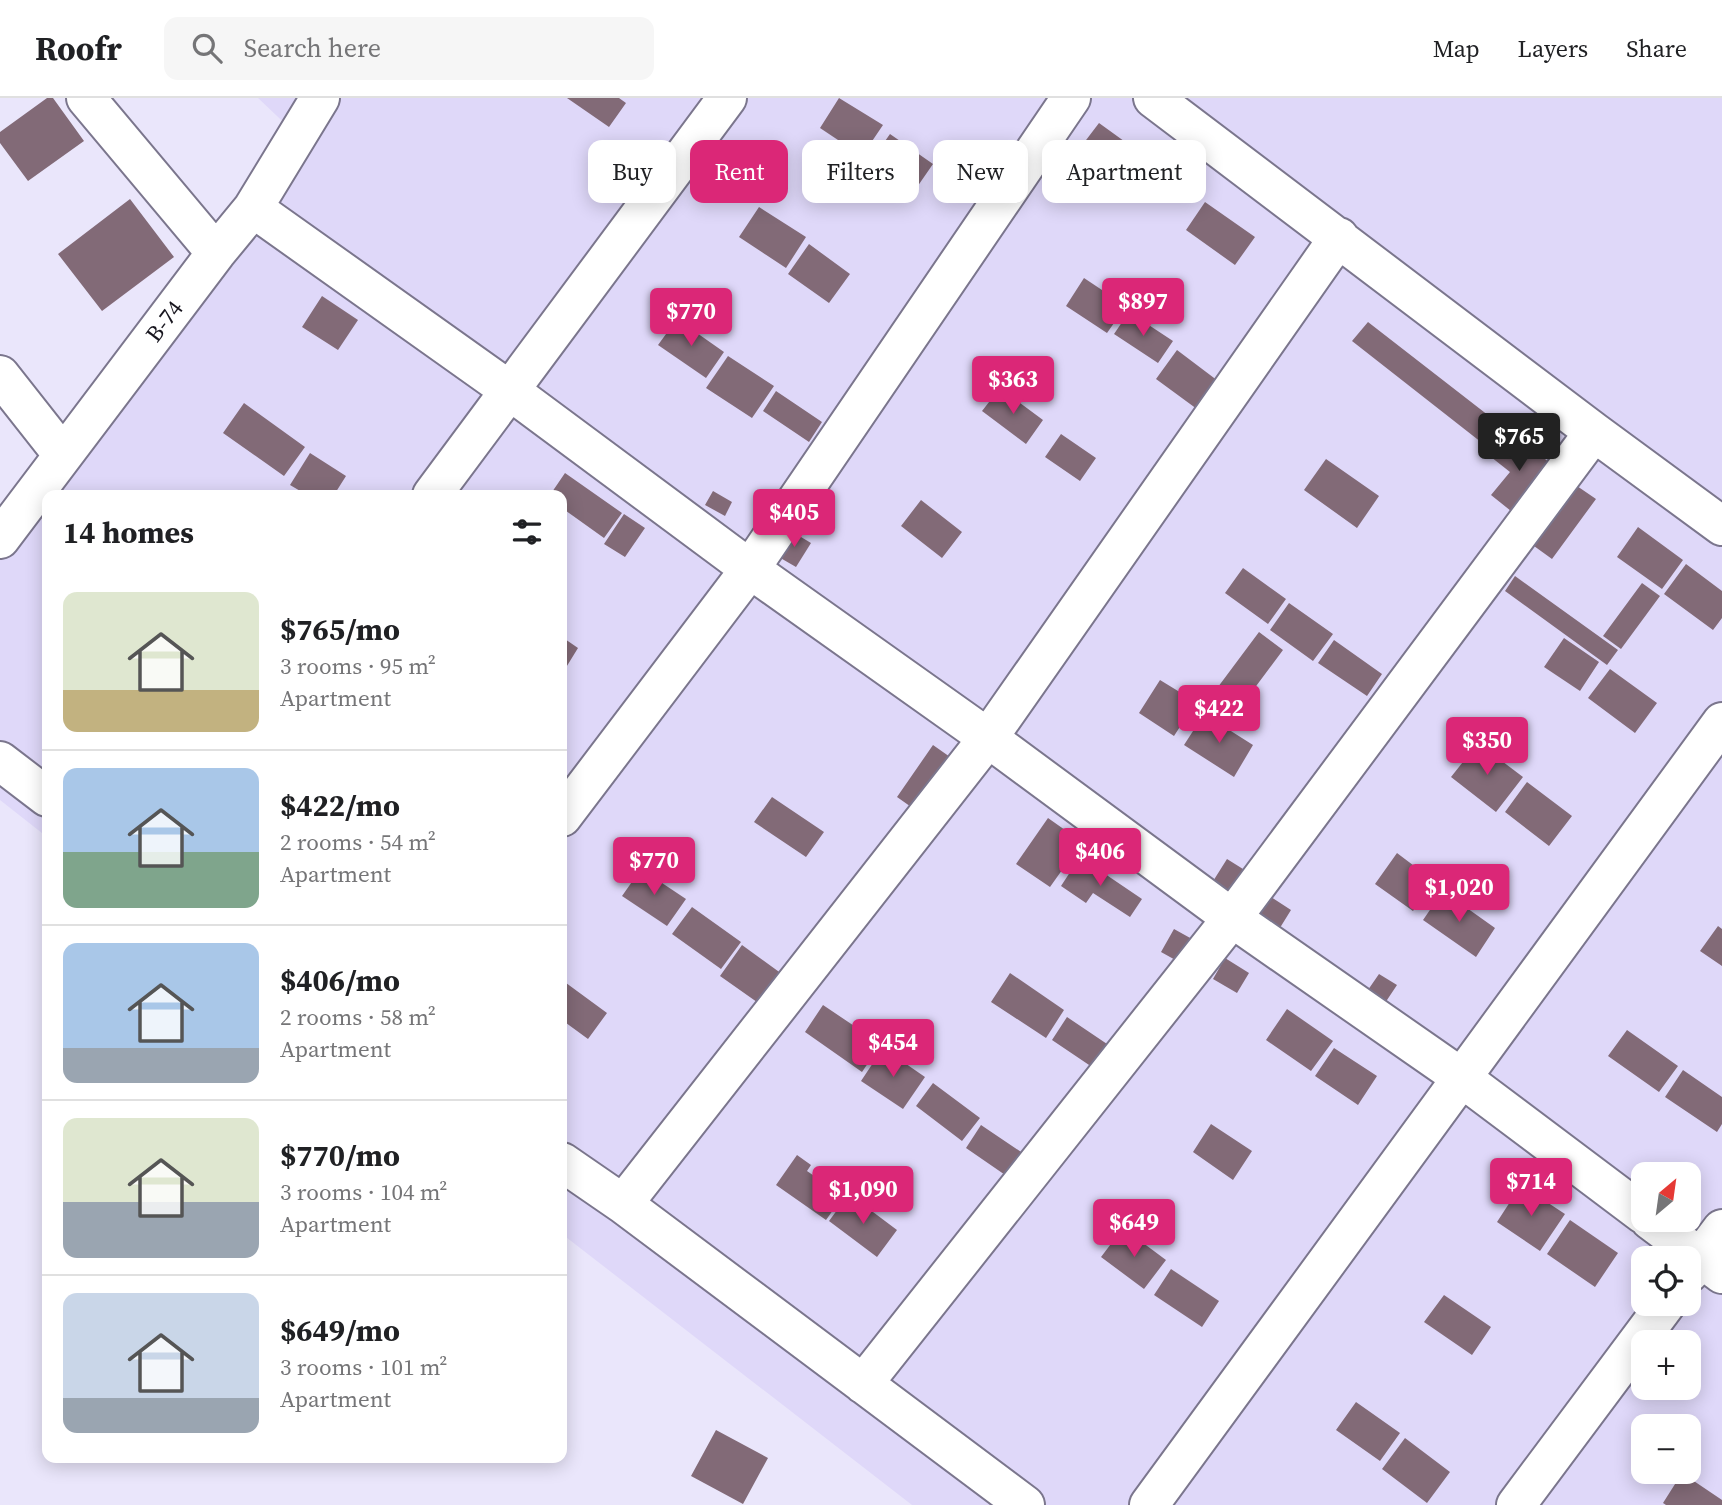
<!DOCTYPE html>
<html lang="en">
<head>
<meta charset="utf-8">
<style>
	:root { --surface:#fff; --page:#f6f6f6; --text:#202124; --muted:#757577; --line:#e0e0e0; --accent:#db2777 }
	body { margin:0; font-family:"Source Serif 4",serif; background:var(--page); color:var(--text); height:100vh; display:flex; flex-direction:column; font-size:26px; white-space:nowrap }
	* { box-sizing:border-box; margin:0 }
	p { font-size:23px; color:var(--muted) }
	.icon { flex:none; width:38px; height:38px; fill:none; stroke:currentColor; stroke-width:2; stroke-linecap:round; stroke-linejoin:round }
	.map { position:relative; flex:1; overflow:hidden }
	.sheet { position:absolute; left:42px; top:392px; width:525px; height:973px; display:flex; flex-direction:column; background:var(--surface); border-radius:14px; box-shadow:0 4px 18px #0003 }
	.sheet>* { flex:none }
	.banner { position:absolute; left:588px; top:42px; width:665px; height:63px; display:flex; gap:14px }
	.needle { width:46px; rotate:29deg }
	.tools { position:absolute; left:1631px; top:1064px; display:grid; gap:14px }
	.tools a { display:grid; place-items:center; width:70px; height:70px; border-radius:14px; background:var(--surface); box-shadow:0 4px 18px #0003; font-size:35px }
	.price { position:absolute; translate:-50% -60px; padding:0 16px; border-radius:7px; background:var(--accent); color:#fff; font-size:23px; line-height:46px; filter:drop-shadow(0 2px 4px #0008) }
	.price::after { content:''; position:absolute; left:50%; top:42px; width:21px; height:16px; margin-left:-10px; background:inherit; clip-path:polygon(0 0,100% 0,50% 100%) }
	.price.selected { background:#222; color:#fff }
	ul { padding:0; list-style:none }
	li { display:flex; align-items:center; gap:21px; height:175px; padding:0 21px }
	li+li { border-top:2px solid var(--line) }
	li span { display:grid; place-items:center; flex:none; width:196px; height:140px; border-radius:14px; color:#555 }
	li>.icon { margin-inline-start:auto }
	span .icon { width:84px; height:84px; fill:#fffc; stroke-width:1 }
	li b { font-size:30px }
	h2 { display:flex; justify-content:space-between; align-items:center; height:84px; padding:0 21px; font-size:30px }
	.tag { padding:0 24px; border-radius:14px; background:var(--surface); box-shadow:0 4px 18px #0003; font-size:24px; line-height:63px }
	.tag.selected { background:var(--accent); color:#fff }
	header { display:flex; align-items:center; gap:42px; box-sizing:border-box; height:98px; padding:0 35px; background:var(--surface); border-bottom:2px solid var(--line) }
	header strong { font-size:33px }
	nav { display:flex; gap:38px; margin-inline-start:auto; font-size:24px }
	.search { width:490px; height:63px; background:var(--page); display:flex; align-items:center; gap:18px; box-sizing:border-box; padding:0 24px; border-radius:14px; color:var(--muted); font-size:26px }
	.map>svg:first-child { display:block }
	.built { fill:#dfd8f9; fill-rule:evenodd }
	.building { fill:#826a77 }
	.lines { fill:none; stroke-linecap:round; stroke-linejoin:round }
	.minor-casing { stroke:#7b768d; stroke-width:42 }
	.minor { stroke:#fff; stroke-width:38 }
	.labels { text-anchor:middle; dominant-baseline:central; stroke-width:7; stroke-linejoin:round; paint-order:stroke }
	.street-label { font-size:23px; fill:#18161f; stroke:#fff }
</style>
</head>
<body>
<header>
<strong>Roofr</strong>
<div class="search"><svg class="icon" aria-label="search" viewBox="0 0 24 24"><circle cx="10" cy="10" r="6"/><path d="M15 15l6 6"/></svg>Search here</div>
<nav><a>Map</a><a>Layers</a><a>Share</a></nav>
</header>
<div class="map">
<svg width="1722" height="1407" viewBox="0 0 1722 1407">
	<rect width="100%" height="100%" fill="#eae6fb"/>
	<path class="built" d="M258 0H1722V1407H912L562 1136V397H47V739L0 702V441L297 37ZM1643 1076H1689V1122H1643ZM1643 1160H1689V1206H1643ZM1643 1244H1689V1290H1643ZM1643 1328H1689V1374H1643Z"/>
	<path class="building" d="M47 0H53L84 43 28 83 0 45V34Z
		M567 0H619L626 5 609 29Z
		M839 0 883 27 862 58 820 30Z
		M1099 25 1164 72 1146 97 1080 50Z
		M890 36 933 66 915 92 871 63Z
		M130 101 174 159 102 213 58 156Z
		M1205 104 1255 139 1235 167 1186 132Z
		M759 109 806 139 786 170 739 139Z
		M809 146 850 176 829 205 788 176Z
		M1084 180 1126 208 1107 235 1066 208Z
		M322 198 358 222 338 252 302 229Z
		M1129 214 1173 243 1158 265 1114 236Z
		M677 221 724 254 706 280 658 247Z
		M1368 224 1502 328 1486 348 1352 243Z
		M1177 252 1222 286 1201 314 1156 281Z
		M728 258 774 288 752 320 706 290Z
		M1000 290 1043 322 1026 346 982 313Z
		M776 293 822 324 809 344 763 313Z
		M244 305 305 349 284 378 223 335Z
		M1511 334 1555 369 1516 417 1491 397 1510 374 1491 359Z
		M1061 336 1096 360 1080 383 1045 359Z
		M310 355 346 378 334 397H307L290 387Z
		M1326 361 1379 398 1357 430 1304 392Z
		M565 375 622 415 604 440 562 410V397H550Z
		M1577 388 1596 401 1552 461 1534 448Z
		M713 393 732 404 725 418 705 407Z
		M921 402 962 434 942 460 901 428Z
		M624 416 645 430 625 459 604 446Z
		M1638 429 1683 462 1662 491 1617 459Z
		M791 433 811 445 796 469 777 458Z
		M1686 466 1722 493V520L1713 532 1664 496Z
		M1243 470 1286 501 1268 526 1225 495Z
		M1515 478 1618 552 1607 567 1505 493Z
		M1642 485 1660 498 1621 551 1603 538Z
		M1289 505 1333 536 1313 563 1270 532Z
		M1259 534 1283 552 1239 611 1215 593Z
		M562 539 578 550 562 576Z
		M1564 540 1599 564 1580 593 1544 569Z
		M1334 542 1382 576 1367 598 1318 565Z
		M1610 571 1657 605 1635 635 1588 600Z
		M1160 582 1196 604 1174 638 1139 615Z
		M1204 616 1253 647 1234 679 1184 647Z
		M1478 645 1523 679 1496 714 1451 679Z
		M933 647 960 666 924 718 897 699Z
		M1527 684 1572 718 1549 748 1505 714Z
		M772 699 824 734 806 759 754 724Z
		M1048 720 1082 744 1050 789 1016 766Z
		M1397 755 1434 783 1413 813 1375 786Z
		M1080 759 1142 801 1130 819 1093 795 1086 805 1061 788Z
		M1227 761 1251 776 1234 803 1210 788Z
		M641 771 686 801 667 828 622 798Z
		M1443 793 1495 830 1476 859 1423 822Z
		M1271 799 1291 812 1278 833 1257 820Z
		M692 809 741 844 721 871 672 836Z
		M1718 828 1722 831V868L1700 853Z
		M1174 831 1201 846 1188 869 1161 854Z
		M742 847 793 884 771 914 720 878Z
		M1225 860 1249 875 1237 895 1213 881Z
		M1010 875 1064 912 1046 940 991 904Z
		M1379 876 1397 887 1379 914 1361 902Z
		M562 882 607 915 588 941 562 922Z
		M823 907 881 946 862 974 805 934Z
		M1287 911 1333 943 1311 973 1266 942Z
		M1067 919 1110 948 1095 971 1052 942Z
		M1627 932 1678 968 1659 994 1608 958Z
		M883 950 925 979 903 1011 861 983Z
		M1334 950 1377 978 1358 1007 1315 978Z
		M1683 972 1722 999V1026L1717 1034 1665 999Z
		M933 985 980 1020 962 1043 916 1008Z
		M1211 1026 1252 1053 1233 1082 1193 1054Z
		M981 1027 1027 1058 1011 1081 966 1050Z
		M797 1057 811 1067 807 1073 843 1098 826 1122 776 1087Z
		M1521 1087 1565 1116 1540 1153 1497 1124Z
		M849 1096 897 1132 877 1159 829 1123Z
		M1570 1122 1618 1155 1595 1189 1547 1156Z
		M1123 1130 1166 1162 1144 1191 1101 1159Z
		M1171 1171 1219 1203 1202 1229 1154 1197Z
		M1444 1197 1491 1229 1472 1257 1424 1224Z
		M1356 1304 1400 1335 1380 1363 1336 1332Z
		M716 1332 768 1360 743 1406 691 1378Z
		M1405 1340 1450 1374 1427 1405 1382 1371Z
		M1682 1375 1722 1402V1407H1666L1663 1405Z"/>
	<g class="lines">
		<g class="minor-casing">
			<path id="minor" d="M86 0 216 155
				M1153 0 1594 334 1722 428
				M253 110 509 292 750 471 988 640 1232 820 1462 980 1643 1116
				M0 277 63 357
				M432 397 727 0
				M0 441 216 155 253 110 320 0
				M0 663 47 699
				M562 719 750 471 1071 0
				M562 1064 623 1106 1025 1407
				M623 1106 988 640 1339 139
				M1650 1122 1722 1176
				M1689 1175 1722 1131
				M863 1286 1232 820 1594 334
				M1149 1407 1722 624
				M1516 1407 1666 1206"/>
		</g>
		<use href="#minor" class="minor"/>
	</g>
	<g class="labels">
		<g class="street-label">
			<text transform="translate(164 223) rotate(-53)">B-74</text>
		</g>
	</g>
</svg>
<div class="tools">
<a><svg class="needle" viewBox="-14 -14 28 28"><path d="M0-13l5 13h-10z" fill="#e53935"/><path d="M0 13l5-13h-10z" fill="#757577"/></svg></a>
<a><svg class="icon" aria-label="locate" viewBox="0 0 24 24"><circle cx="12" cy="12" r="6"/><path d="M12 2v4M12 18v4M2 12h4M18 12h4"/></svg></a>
<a>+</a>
<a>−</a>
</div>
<b class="price" style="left:1143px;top:240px">$897</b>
<b class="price" style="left:691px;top:250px">$770</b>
<b class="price" style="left:1013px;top:318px">$363</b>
<b class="price selected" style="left:1519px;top:375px">$765</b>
<b class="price" style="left:794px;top:451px">$405</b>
<b class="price" style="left:1219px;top:647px">$422</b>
<b class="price" style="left:1487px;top:679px">$350</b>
<b class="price" style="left:1100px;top:790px">$406</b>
<b class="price" style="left:654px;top:799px">$770</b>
<b class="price" style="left:1459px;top:826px">$1,020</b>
<b class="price" style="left:893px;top:981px">$454</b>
<b class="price" style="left:1531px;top:1120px">$714</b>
<b class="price" style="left:863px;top:1128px">$1,090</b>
<b class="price" style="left:1134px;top:1161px">$649</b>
<div class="banner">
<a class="tag">Buy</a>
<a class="tag selected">Rent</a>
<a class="tag">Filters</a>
<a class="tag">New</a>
<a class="tag">Apartment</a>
</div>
<section class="sheet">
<h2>14 homes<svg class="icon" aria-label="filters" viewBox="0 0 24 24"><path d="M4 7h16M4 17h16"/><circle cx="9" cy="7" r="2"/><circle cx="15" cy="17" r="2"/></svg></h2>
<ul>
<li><span style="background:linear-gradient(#dfe7d0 70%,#c2b280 0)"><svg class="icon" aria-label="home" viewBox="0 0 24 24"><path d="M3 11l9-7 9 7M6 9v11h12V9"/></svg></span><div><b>$765/mo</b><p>3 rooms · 95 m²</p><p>Apartment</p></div></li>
<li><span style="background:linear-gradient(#a9c7e8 60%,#7fa58c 0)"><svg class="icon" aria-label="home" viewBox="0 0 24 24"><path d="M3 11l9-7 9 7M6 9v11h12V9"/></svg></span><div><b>$422/mo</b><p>2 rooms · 54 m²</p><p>Apartment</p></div></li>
<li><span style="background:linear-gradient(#a9c7e8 75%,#9aa5b1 0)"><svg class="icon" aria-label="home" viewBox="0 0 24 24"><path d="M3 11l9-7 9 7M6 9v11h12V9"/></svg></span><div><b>$406/mo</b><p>2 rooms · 58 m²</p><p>Apartment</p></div></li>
<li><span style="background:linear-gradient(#dfe7d0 60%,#9aa5b1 0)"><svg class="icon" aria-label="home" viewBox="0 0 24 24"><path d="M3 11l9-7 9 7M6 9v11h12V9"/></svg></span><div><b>$770/mo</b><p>3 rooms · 104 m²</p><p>Apartment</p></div></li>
<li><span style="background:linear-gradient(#c9d6e8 75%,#9aa5b1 0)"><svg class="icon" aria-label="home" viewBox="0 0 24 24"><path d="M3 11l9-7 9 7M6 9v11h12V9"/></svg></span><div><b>$649/mo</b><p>3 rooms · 101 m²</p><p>Apartment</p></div></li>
</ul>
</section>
</div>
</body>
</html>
